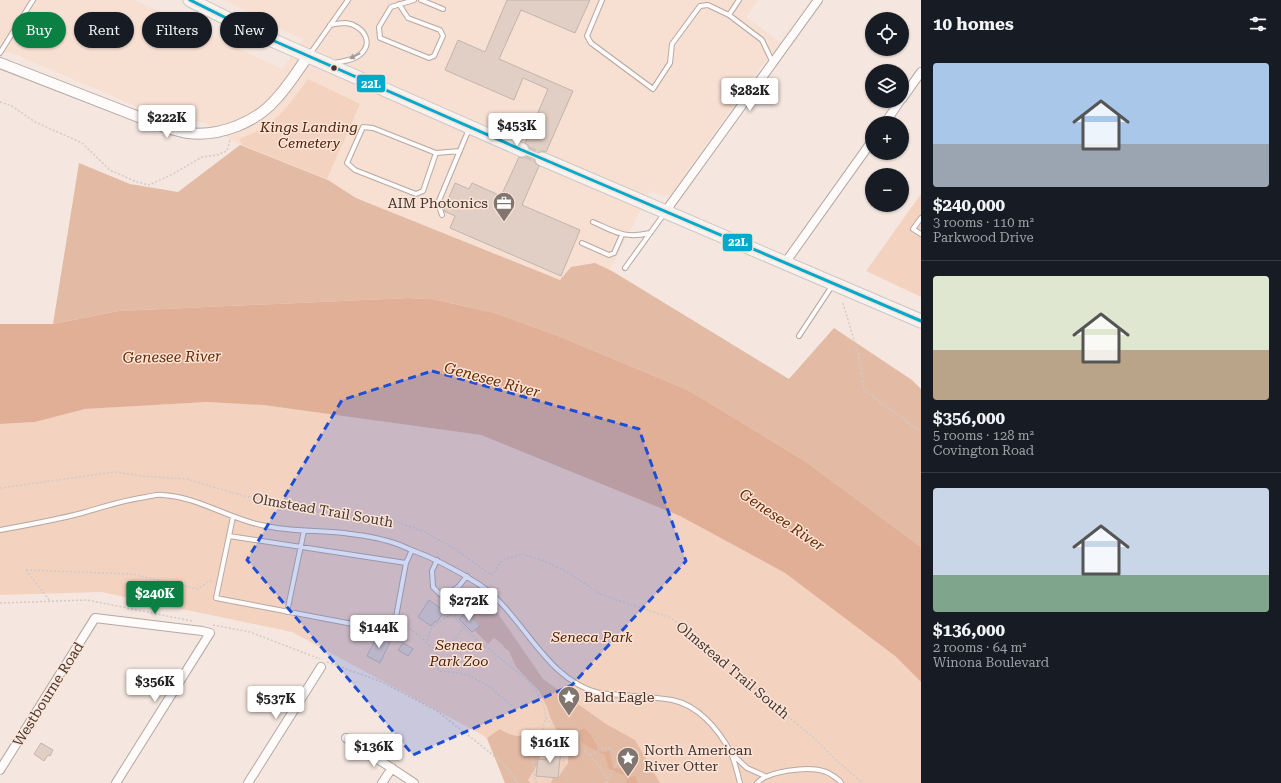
<!DOCTYPE html>
<html lang="en">
<head>
<meta charset="utf-8">
<style>
	:root { --surface:#171b24; --page:#20242c; --text:#f1f3f6; --muted:#9ea1a6; --line:#363941; --accent:#0b8043 }
	body { margin:0; font-family:"Roboto Serif",serif; background:var(--page); color:var(--text); height:100vh; display:flex; flex-direction:column; font-size:15px; white-space:nowrap }
	* { box-sizing:border-box; margin:0 }
	p { font-size:13px; color:var(--muted) }
	.icon { flex:none; width:22px; height:22px; fill:none; stroke:currentColor; stroke-width:2; stroke-linecap:round; stroke-linejoin:round }
	.map { position:relative; flex:1; overflow:hidden }
	.sheet { display:flex; flex-direction:column; background:var(--surface); width:360px }
	.sheet>* { flex:none }
	.top-card { position:absolute; left:12px; top:12px; width:380px; height:36px; display:flex; gap:8px }
	.tools { position:absolute; left:865px; top:12px; display:grid; gap:8px }
	.tools a { display:grid; place-items:center; width:44px; height:44px; border-radius:50%; background:var(--surface); box-shadow:0 1px 3px #0004; font-size:20px }
	.price { position:absolute; translate:-50% -34px; padding:0 9px; border-radius:4px; background:#fff; color:#222; font-size:13px; line-height:26px; filter:drop-shadow(0 1px 2px #0008) }
	.price::after { content:''; position:absolute; left:50%; top:24px; width:12px; height:9px; margin-left:-6px; background:inherit; clip-path:polygon(0 0,100% 0,50% 100%) }
	.price.on { background:var(--accent); color:#fff }
	ul { padding:0; list-style:none }
	li { display:grid; align-content:center; gap:8px; height:212px; padding:0 12px }
	li+li { border-top:1px solid var(--line) }
	li span { display:grid; place-items:center; height:124px; border-radius:4px; color:#555 }
	li>.icon { margin-inline-start:auto }
	span .icon { width:72px; height:72px; fill:#fffc; stroke-width:1 }
	li b { font-size:17px }
	h2 { display:flex; justify-content:space-between; align-items:center; height:48px; padding:0 12px; font-size:17px }
	.chip { padding:0 14px; border-radius:18px; background:var(--surface); box-shadow:0 1px 3px #0004; font-size:14px; line-height:36px }
	.chip.on { background:var(--accent); color:#fff }
	main { display:flex; flex:1; min-height:0 }
	.map>svg:first-child { display:block }
	.built { fill:#f7dfd2 }
	.green { fill:#f4d2c0 }
	.forest { fill:#e3baa4 }
	.water { fill:#e1af96 }
	.building { fill:#e1cfc5; stroke:#c0b5af }
	.lines { fill:none; stroke-linecap:round; stroke-linejoin:round }
	.primary-tunnel { stroke:#d1c4bc; stroke-width:13; stroke-dasharray:13 6; stroke-linecap:butt }
	.service-casing { stroke:#b4a9a3; stroke-width:6 }
	.minor-casing { stroke:#b4a9a3; stroke-width:10 }
	.tertiary-casing { stroke:#b4a9a3; stroke-width:12 }
	.primary-casing { stroke:#cec7c3; stroke-width:15 }
	.path { stroke:#d1cbc9; stroke-width:1.5; stroke-dasharray:2 2; stroke-linecap:butt }
	.service { stroke:#fefbfa; stroke-width:4 }
	.minor { stroke:#fefbfa; stroke-width:8 }
	.tertiary { stroke:#fefbfa; stroke-width:10 }
	.primary { stroke:#f8f3f0; stroke-width:13 }
	.bus-1-casing { stroke:#fde4d7; stroke-width:6 }
	.bus-1 { stroke:#00a9ce; stroke-width:3 }
	.oneway { fill:#a09996 }
	.marked { fill:#1d4ed8; fill-opacity:0.2; stroke:#1d4ed8; stroke-width:3; stroke-dasharray:8 5; stroke-linejoin:round }
	.bus-dot { fill:#413732; stroke:#fde4d7; stroke-width:1.5 }
	.labels { text-anchor:middle; dominant-baseline:central; stroke-width:3; stroke-linejoin:round; paint-order:stroke }
	.park-label { font-size:14px; font-style:italic; fill:#4a2007; stroke:#fde4d7 }
	.poi-label { font-size:14px; fill:#413732; stroke:#fde4d7; text-anchor:start }
	.street-label { font-size:14px; fill:#413732; stroke:#fde4d7 }
	.water-label { font-size:15px; font-style:italic; fill:#652b02; stroke:#fde4d7 }
	.line-badge { stroke:#fde4d7; stroke-width:1.5 }
	.badge-label { font-size:11px; text-anchor:middle; font-weight:bold; fill:#fff }
</style>
</head>
<body>
<main>
<div class="map">
<svg width="921" height="783" viewBox="0 0 921 783">
	<rect width="100%" height="100%" fill="#f5e7df"/>
	<path class="built" d="M0 0H135L282 69 303 40 224 0H758L746 17 783 44 761 67 671 194 665 196 650 191 610 270 595 263 560 280 356 198 328 180 240 145 203 122 181 121 159 116 17 55 0 50Z"/>
	<path class="green" d="M308 79 360 104 327 179 242 145 239 139C275 126 286 109 308 79Z
		M921 194V297L866 271Z
		M207 402 263 405 481 435 680 516 785 573 895 656 921 682V783H505L487 739 484 736 292 632 101 592 0 595V424L35 422 85 409Z"/>
	<path class="forest" d="M240 145 328 180 356 198 560 280 571 267 595 263 612 271 789 379 834 328 912 380 921 389V547L805 461 688 390 556 335 495 313 432 299 407 298 118 311 53 324 79 163 130 184 178 192Z
		M483 593 486 596 543 679 606 724 635 740 660 783H551L553 778H558L568 763V752L550 717 547 707 539 691 516 667 509 651 503 647 504 646 494 638 488 644 474 630 480 625 467 612C470 604 475 598 483 593Z
		M500 729C510 736 519 737 532 736L542 749 538 763 528 780 530 783H505L487 738Z"/>
	<path class="water" d="M407 298 432 299 495 313 556 335 688 390 805 461 917 544 921 547V682L895 656 785 573 680 516 481 435 263 405 207 402 85 409 35 422 0 424V324H53L118 311Z
		M584 728C594 735 593 744 602 752L611 751 610 753 613 767 622 769 625 765 629 770 630 777 635 776 638 783H626L627 779 625 776 609 769 605 755 589 747 582 742 580 730Z"/>
	<path class="building" d="M507 0H590L575 33 521 10 499 59 573 91 546 152 541 151 535 156 534 160 536 164 539 166 522 205 580 230 561 276 450 228 455 216 444 211V209L455 183 469 189 472 183 501 196 519 157 522 158 526 157 529 153V146L525 143 548 89 523 78 514 100 445 70 458 40 485 52Z
		M429 600 444 611 437 622 435 621 431 626 418 617Z
		M467 612 480 626 472 632 459 619Z
		M377 636 390 642 380 663 367 656Z
		M403 643 413 649 408 656 398 650Z
		M41 743 53 750 50 756 48 755 44 761 34 754Z
		M547 747 561 749 558 778 536 776 538 759 546 760Z"/>
	<g class="lines">
		<path class="primary-tunnel" d="M522 150 542 159"/>
		<g class="service-casing">
			<path id="service" d="M421 0 443 9
				M602 0 587 36 591 43 653 89 670 63 672 44 700 6 708 5 729 15
				M739 0 729 15 762 40 773 63
				M399 4 408 18 440 30 443 36 434 56 429 58 380 38 379 27 391 7 414 0
				M330 25C335 24 341 23 346 23 363 25 376 44 358 56 351 61 342 61 334 63
				M0 53 33 0
				M310 54 348 0
				M436 153 423 191 416 194 355 170 347 163 363 127 373 128 436 153 460 151
				M442 215 438 203 469 129
				M921 218 913 229 921 234
				M593 222C616 232 624 239 650 233
				M582 243 609 255 614 253 622 235
				M625 268 664 214
				M799 336 832 286
				M0 530C28 525 55 520 82 513 103 507 124 500 146 497 152 496 158 494 163 495 197 497 228 518 261 525 289 532 316 530 344 533 357 535 371 536 384 540 392 542 401 545 409 549 434 558 457 570 480 585 524 615 544 679 599 693 623 696 648 696 672 700 698 705 718 729 730 751 735 761 737 772 740 783
				M229 536 406 563 396 617 390 621 383 623 358 625 216 598 233 517
				M437 560 432 571 433 587 440 594H449L459 586 467 576
				M406 563 412 550
				M287 612 304 531
				M731 753 747 768 765 776
				M757 783C768 771 808 766 823 771 829 772 835 777 840 781L841 783"/>
		</g>
		<g class="minor-casing">
			<path id="minor" d="M902 99 921 72
				M885 123 900 101
				M665 212 818 0
				M785 263 872 141
				M346 738 414 783
				M0 770 95 618 202 631 210 633 116 783
				M248 783 321 667
				M382 783 392 768"/>
		</g>
		<g class="tertiary-casing">
			<path id="tertiary" d="M0 63 167 128C174 130 181 132 188 133 220 137 257 122 277 98 289 85 298 70 308 56"/>
		</g>
		<g class="primary-casing">
			<path id="primary" d="M190 0 256 33 522 150
				M542 159 921 321"/>
		</g>
		<path class="path" d="M0 102 12 106 35 122 82 143 110 170 137 182 149 185 173 174 202 157 217 155 227 151 230 140
			M843 303 860 360 864 390 921 432
			M0 488 115 472 143 476 187 479 244 496 377 516 400 523 425 532 455 549 491 575 496 570 499 563 508 558 522 554 544 561 569 573 602 595 669 617 680 624 706 649 729 663 754 688 815 739 838 762 863 783
			M26 570 132 574 198 589 209 581 214 582
			M26 570 49 600
			M451 599 456 619 476 639 526 679 536 691 544 706 546 716 542 732
			M0 603 87 600 192 621
			M400 621 421 637
			M213 625 250 632 320 659
			M423 639 428 645 434 648 437 655 436 665 439 671C448 672 457 672 466 675 486 681 501 697 517 710
			M427 641 431 629 436 624 455 612
			M434 648 454 640 464 627
			M327 662 382 682 437 711 473 739 505 765 518 783
			M546 718 556 729 561 739
			M554 745 561 747C565 759 562 773 568 783
			M589 755 603 771 607 780
			M537 783C532 775 535 772 533 764 532 756 528 750 528 742L542 732 554 745 562 739 580 748 589 755 603 748H610L619 760 606 783"/>
		<use href="#service" class="service"/>
		<use href="#minor" class="minor"/>
		<use href="#tertiary" class="tertiary"/>
		<use href="#primary" class="primary"/>
		<g class="bus-1-casing">
			<path id="bus-1" d="M190 0 256 33 522 150 921 321"/>
		</g>
		<use href="#bus-1" class="bus-1"/>
	</g>
	<defs><path id="oneway-solid" d="M-6-.8H1V-3.2L6.5 0L1 3.2V.8H-6Z"/></defs>
	<use class="oneway" href="#oneway-solid" transform="translate(355 56) rotate(153)"/>
	<path class="marked" d="M432 371 639 429 686 561 572 685 413 755 247 560 342 400Z"/>
	<defs>
		<g id="office-pin" transform="scale(1.15)"><path d="M0 17L-7.5 6A9.5 9.5 0 1 1 7.5 6Z" fill="#80756f" stroke="#fde4d7"/><path d="M-6-3h4V-5.5h4V-3h4V5H-6ZM-1-4.5V-3h2v-1.5ZM-6 0V1H6V0Z" fill="#fff"/></g>
		<g id="sight-pin" transform="scale(1.15)"><path d="M0 17L-7.5 6A9.5 9.5 0 1 1 7.5 6Z" fill="#80756f" stroke="#fde4d7"/><path d="M0-6L1.8-2.2L6-1.7L2.9 1.2L3.7 5.4L0 3.3L-3.7 5.4L-2.9 1.2L-6-1.7L-1.8-2.2Z" fill="#fff"/></g>
	</defs>
	<g fill-rule="evenodd">
		<use href="#office-pin" x="504" y="203"/>
		<use href="#sight-pin" x="569" y="697"/>
		<use href="#sight-pin" x="628" y="758"/>
	</g>
	<circle class="bus-dot" cx="334" cy="68" r="3.5"/>
	<g class="labels">
		<g class="park-label">
			<text x="309" y="127">Kings Landing<tspan x="309" dy="16">Cemetery</tspan></text>
			<text x="592" y="637">Seneca Park</text>
			<text x="459" y="645">Seneca<tspan x="459" dy="16">Park Zoo</tspan></text>
		</g>
		<g class="poi-label">
			<text x="488" y="203" text-anchor="end">AIM Photonics</text>
			<text x="584" y="697">Bald Eagle</text>
			<text x="644" y="750">North American<tspan x="644" dy="16">River Otter</tspan></text>
		</g>
		<g class="street-label">
			<text transform="translate(323 510) rotate(10)">Olmstead Trail South</text>
			<text transform="translate(733 670) rotate(40)">Olmstead Trail South</text>
			<text transform="translate(48 694) rotate(-58)">Westbourne Road</text>
		</g>
		<g class="water-label">
			<text transform="translate(172 357) rotate(-1)">Genesee River</text>
			<text transform="translate(492 380) rotate(15)">Genesee River</text>
			<text transform="translate(782 520) rotate(34)">Genesee River</text>
		</g>
	</g>
	<g class="line-badge">
		<rect x="356" y="74" width="30" height="19" rx="4" fill="#00a9ce"/>
		<rect x="722" y="233" width="31" height="19" rx="4" fill="#00a9ce"/>
	</g>
	<g class="badge-label">
		<text x="371" y="88">22L</text>
		<text x="738" y="246">22L</text>
	</g>
</svg>
<div class="tools">
<a><svg class="icon" aria-label="locate" viewBox="0 0 24 24"><circle cx="12" cy="12" r="6"/><path d="M12 2v4M12 18v4M2 12h4M18 12h4"/></svg></a>
<a><svg class="icon" aria-label="layers" viewBox="0 0 24 24"><path d="M12 4l9 5-9 5-9-5zM3 14l9 5 9-5"/></svg></a>
<a>+</a>
<a>−</a>
</div>
<b class="price" style="left:750px;top:112px">$282K</b>
<b class="price" style="left:167px;top:139px">$222K</b>
<b class="price" style="left:517px;top:147px">$453K</b>
<b class="price on" style="left:155px;top:615px">$240K</b>
<b class="price" style="left:469px;top:622px">$272K</b>
<b class="price" style="left:379px;top:649px">$144K</b>
<b class="price" style="left:155px;top:703px">$356K</b>
<b class="price" style="left:276px;top:720px">$537K</b>
<b class="price" style="left:550px;top:764px">$161K</b>
<b class="price" style="left:374px;top:768px">$136K</b>
<div class="top-card">
<a class="chip on">Buy</a>
<a class="chip">Rent</a>
<a class="chip">Filters</a>
<a class="chip">New</a>
</div>
</div>
<section class="sheet">
<h2>10 homes<svg class="icon" aria-label="filters" viewBox="0 0 24 24"><path d="M4 7h16M4 17h16"/><circle cx="9" cy="7" r="2"/><circle cx="15" cy="17" r="2"/></svg></h2>
<ul>
<li><span style="background:linear-gradient(#a9c7e8 65%,#9aa5b1 0)"><svg class="icon" aria-label="home" viewBox="0 0 24 24"><path d="M3 11l9-7 9 7M6 9v11h12V9"/></svg></span><div><b>$240,000</b><p>3 rooms · 110 m²</p><p>Parkwood Drive</p></div></li>
<li><span style="background:linear-gradient(#dfe7d0 60%,#b9a48a 0)"><svg class="icon" aria-label="home" viewBox="0 0 24 24"><path d="M3 11l9-7 9 7M6 9v11h12V9"/></svg></span><div><b>$356,000</b><p>5 rooms · 128 m²</p><p>Covington Road</p></div></li>
<li><span style="background:linear-gradient(#c9d6e8 70%,#7fa58c 0)"><svg class="icon" aria-label="home" viewBox="0 0 24 24"><path d="M3 11l9-7 9 7M6 9v11h12V9"/></svg></span><div><b>$136,000</b><p>2 rooms · 64 m²</p><p>Winona Boulevard</p></div></li>
</ul>
</section>
</main>
</body>
</html>
